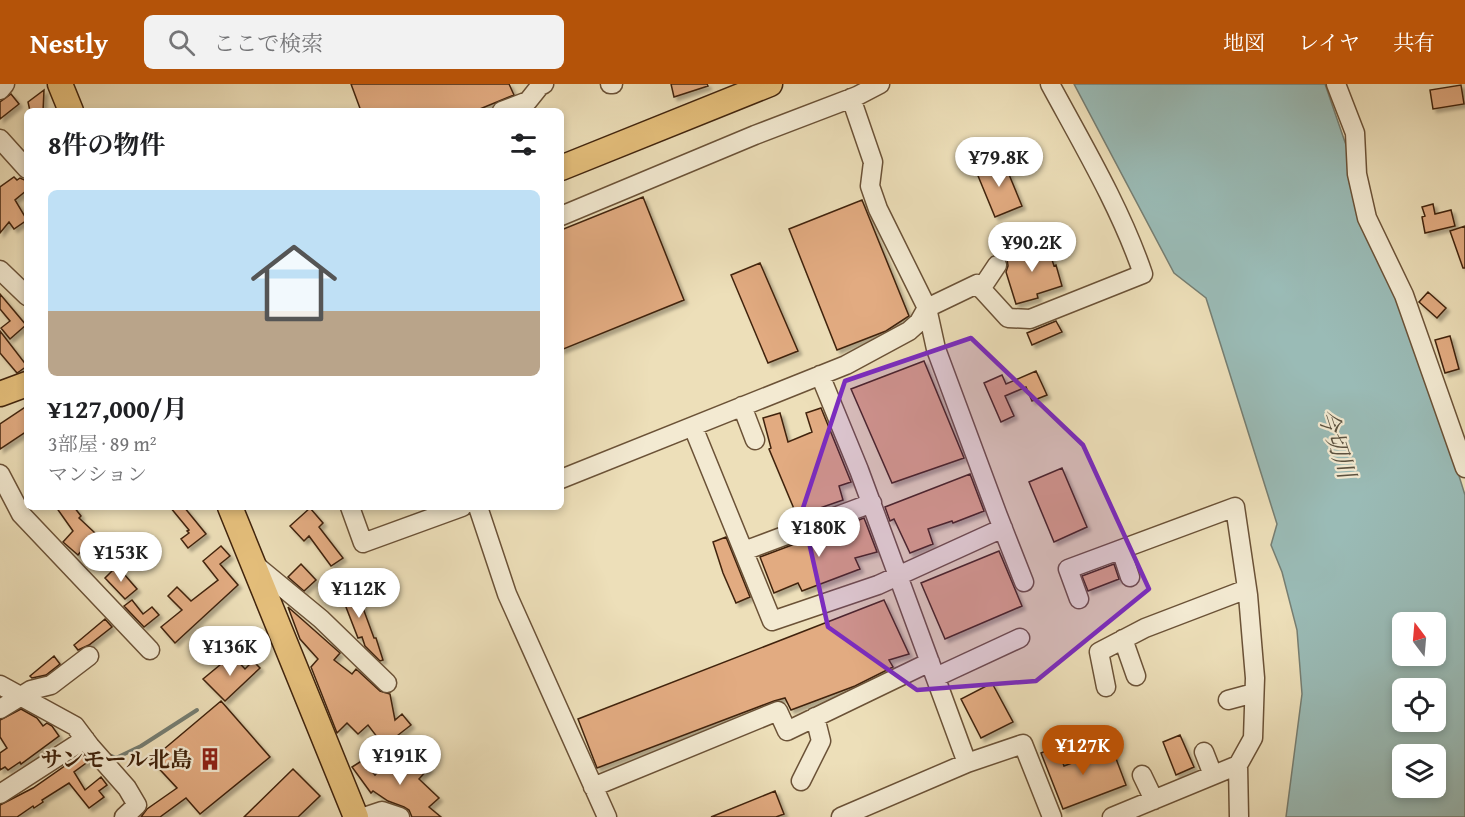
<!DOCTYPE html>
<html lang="ja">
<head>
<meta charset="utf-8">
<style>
	:root { --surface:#fff; --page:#f2f2f2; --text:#202124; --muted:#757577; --accent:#b45309 }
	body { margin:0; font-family:"Gentium Book Plus","Noto Serif JP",serif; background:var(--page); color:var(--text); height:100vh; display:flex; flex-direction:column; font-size:22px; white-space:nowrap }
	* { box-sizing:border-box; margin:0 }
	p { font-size:20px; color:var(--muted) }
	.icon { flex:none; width:33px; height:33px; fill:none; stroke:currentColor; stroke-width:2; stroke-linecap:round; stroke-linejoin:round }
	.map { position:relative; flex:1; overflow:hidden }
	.panel { position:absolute; left:24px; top:24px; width:540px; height:402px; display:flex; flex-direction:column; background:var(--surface); border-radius:9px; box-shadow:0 3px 9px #0003 }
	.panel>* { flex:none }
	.needle { width:39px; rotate:344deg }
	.buttons { position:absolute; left:1392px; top:528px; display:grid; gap:12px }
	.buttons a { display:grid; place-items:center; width:54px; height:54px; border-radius:9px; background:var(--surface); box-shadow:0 3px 9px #0003; font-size:30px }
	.price { position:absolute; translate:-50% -51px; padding:0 14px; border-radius:21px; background:#fff; color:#222; font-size:20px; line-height:39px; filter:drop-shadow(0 2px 3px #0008) }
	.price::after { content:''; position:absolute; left:50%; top:36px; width:18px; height:14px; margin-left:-9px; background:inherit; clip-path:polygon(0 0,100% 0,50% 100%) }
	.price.on { background:var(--accent); color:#fff }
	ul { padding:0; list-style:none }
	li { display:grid; align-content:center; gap:12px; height:318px; padding:0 24px }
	li span { display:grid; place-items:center; height:186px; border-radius:9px; color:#555 }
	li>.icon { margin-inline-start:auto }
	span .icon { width:108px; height:108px; fill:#fffc; stroke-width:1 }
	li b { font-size:26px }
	h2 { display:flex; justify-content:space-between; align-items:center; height:72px; padding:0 24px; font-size:26px }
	header { display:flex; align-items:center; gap:36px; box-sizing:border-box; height:84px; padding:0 30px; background:var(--accent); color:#fff }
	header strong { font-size:28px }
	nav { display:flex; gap:33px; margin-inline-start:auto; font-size:21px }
	.search { width:420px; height:54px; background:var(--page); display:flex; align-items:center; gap:15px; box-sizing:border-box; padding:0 21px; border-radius:9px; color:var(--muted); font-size:22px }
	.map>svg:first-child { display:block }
	.water { fill:#9abbb6; stroke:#767e72; stroke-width:1.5; fill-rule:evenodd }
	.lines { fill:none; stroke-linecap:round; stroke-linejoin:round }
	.stream { stroke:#767e72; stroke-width:4 }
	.building { fill:#e2ab81; stroke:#40230c; stroke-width:1.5; filter:url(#shadow) }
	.minor-casing { stroke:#6b5237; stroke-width:21 }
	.major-casing { stroke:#40230c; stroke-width:27 }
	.minor { stroke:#f3ead2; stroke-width:18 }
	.major { stroke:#e6c07c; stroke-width:24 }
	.marked { fill:#7b2cbf; fill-opacity:0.2; stroke:#7b2cbf; stroke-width:4.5; stroke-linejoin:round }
	.labels { text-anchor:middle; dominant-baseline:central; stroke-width:4.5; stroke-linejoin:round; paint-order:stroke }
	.poi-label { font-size:22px; font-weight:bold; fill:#40230c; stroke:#f3ead2; text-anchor:end }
	.water-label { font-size:24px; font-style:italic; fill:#5b513f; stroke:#f3ead2 }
</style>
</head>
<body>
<header>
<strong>Nestly</strong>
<div class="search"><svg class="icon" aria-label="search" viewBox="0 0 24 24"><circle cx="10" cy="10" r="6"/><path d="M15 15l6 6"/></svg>ここで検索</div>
<nav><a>地図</a><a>レイヤ</a><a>共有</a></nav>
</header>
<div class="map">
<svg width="1465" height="733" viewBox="0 0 1465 733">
	<defs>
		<filter id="shadow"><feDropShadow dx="3.5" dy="3.5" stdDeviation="1.5" flood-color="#0004"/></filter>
	</defs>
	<rect width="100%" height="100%" fill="#eddfb9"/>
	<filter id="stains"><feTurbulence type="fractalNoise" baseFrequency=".00333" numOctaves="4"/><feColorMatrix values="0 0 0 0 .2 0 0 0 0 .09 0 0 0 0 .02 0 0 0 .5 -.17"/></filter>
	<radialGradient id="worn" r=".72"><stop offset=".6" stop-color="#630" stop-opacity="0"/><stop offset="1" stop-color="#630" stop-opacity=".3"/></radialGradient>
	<path class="water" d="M1074 0H1325L1449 360 1465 411V733H1286L1302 610 1297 546 1282 488 1271 461 1277 440 1206 214 1174 189ZM1402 538H1436V572H1402ZM1402 604H1436V638H1402ZM1402 670H1436V704H1402Z"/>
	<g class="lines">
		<path class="stream" d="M107 670 116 674 141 662 197 626"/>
	</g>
	<path class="building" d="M351 0H509L514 11 475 27H361Z
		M671 0H707L708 2 674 13Z
		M1461 1 1464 20 1433 25 1430 6Z
		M44 6 43 27H30L28 18Z
		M11 10 19 20 0 35V18Z
		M1003 76 1022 122 995 133 976 87Z
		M14 93 17 96 20 94 27 97V106L15 116 27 136 14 145 9 138 0 149V103Z
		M643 113 684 216 561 266V146Z
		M862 116 909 232 886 247 837 266 789 145Z
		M1433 120 1435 130 1451 126 1455 142 1425 149 1422 133 1425 132 1422 123Z
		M1465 142V184H1463L1450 147Z
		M1046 157 1054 182 1056 181 1062 202 1037 210 1038 214 1016 220 1006 188 1008 182 1007 175 1026 169 1025 165Z
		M760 179 798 267 768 279 731 191Z
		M1428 208 1446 224 1437 234 1419 218Z
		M0 210 26 241 10 255 1 244 10 237 0 225Z
		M1056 237 1062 248 1032 261 1027 249Z
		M0 247 27 282 20 287 17 289 0 269Z
		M1450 252 1459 285 1445 289 1435 256Z
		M924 277 964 374 892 399 851 305Z
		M1036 287 1047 311 1032 317 1026 303 1005 312 1014 332 1001 338 984 299 1002 291 1006 300Z
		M27 322V347L0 365V340Z
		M821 324 851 398 839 402 843 416 797 432 769 365 771 364 763 334 780 329 788 358 812 348 806 329Z
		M1062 384 1087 443 1054 458 1029 398Z
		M970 390 984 427 953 439 952 437 928 445 933 460 910 469 894 435 890 437 885 423Z
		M56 423H74L81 432 79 434 95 449 84 461 85 462 78 471 63 458 73 447Z
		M170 423H184L206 450 188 464 181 455 189 449 187 447 189 446Z
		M310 424 323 439 319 443 343 474 331 482 309 452 304 457 290 442Z
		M864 434 877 468 855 474 860 485 802 507 798 499 774 509 760 473Z
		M726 453 750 513 736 519 723 489 713 458Z
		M135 454 149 470 137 481 128 472 132 467 127 462Z
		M221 462 230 472 220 480 238 501 175 559 161 543 182 526 168 512 177 503 191 517 218 496 203 477Z
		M999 467 1022 522 945 555 921 499Z
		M301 480 316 496 304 507 288 493Z
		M1114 480 1119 495 1088 507 1082 492Z
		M117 482 137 505 125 515 105 494Z
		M347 498 356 505 374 554H376L383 576 380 577 365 562 362 553 358 554 344 518 337 512Z
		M132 516 143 530 152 523 159 531 144 543 124 522Z
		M884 516 909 570 889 576 893 583 855 602 791 626 785 614 774 617 597 684 578 635Z
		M288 523 340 569 334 576 352 590 356 585 380 607 390 610 395 636 402 630 411 641 384 662 368 641 358 650 347 639 337 649 311 583 318 575 300 555Z
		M105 535 112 543 89 561 78 566 74 561Z
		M232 571 245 585 253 577 260 584 225 617 203 595Z
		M54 572 60 580 46 591 32 594 30 592Z
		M992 599 1013 638 981 654 961 615Z
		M221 617 270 673 200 730 186 714 160 733H141L147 725 177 704 151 676Z
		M21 625 37 634 43 642 47 639 52 642 59 652 21 680 20 678 8 686 5 683 0 686V669L7 664 0 653V636Z
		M1180 651 1194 683 1176 691 1163 658Z
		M1057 663 1064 682 1112 664 1126 701 1063 725 1041 669Z
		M82 670 89 677 74 688 85 706 101 693 107 701 99 707 104 713 89 724 69 699 42 716 43 718 34 724 33 722 17 733H0V721L33 704Z
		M392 672 409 687 417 676 429 684 419 695 439 714 429 723 441 733H412L409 726 404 723 388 717 373 707 371 709 352 683 363 676 375 691Z
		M293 685 320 712 298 733H244Z
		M775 707 784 730 776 733H711Z"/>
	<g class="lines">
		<g class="minor-casing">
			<path id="minor" d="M610 0H613
				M1336 0 1355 49 1357 90 1367 134 1404 211 1465 384
				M0 6 5 0
				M851 14 873 78 870 102 878 125 927 224 936 265 998 432 1024 498
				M502 27 528 17 540 2 544 0
				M0 55 27 85
				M561 132 755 51 857 12 880 0
				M0 186 27 212
				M981 205 997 181
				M820 291 859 386 967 679 1023 660 1052 733
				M742 322 755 356
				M693 343 772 537 878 501 1003 444
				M0 390 21 430 150 566
				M561 395 846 281 909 247 919 238 927 224 977 200 1008 234 1030 235 1143 190C1121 125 1083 61 1050 0
				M350 423 363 459 462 423
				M478 423 507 510 607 733
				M1121 466 1130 493
				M744 467 872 419
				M253 479 321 535 387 599
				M1079 515 1068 485 1235 423 1248 511 1255 594 1253 654 1238 681 1112 733
				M1123 555 1136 592
				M936 593 1020 554
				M0 601 75 642 90 662 127 704 137 721 124 733
				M1106 603 1099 568 1145 544 1247 505
				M1228 616 1254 609
				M0 625 31 606 51 601 89 572
				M1204 668 1213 691
				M1238 681 1239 733
				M1142 691 1154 716
				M801 697 821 657 815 633
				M593 703 778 627 787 647 930 578
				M0 710 85 655
				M364 733 382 727 400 733
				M841 733 967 679"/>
		</g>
		<g class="major-casing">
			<path id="major" d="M60 0 71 27
				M561 84 770 0
				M0 310 27 300
				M230 423 356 733"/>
		</g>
		<use href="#minor" class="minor"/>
		<use href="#major" class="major"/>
	</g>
	<path class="marked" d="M971 254 1083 361 1149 505 1036 597 917 606 828 543 802 427 845 297Z"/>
	<defs>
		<g id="building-bare" transform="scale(1.8)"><path d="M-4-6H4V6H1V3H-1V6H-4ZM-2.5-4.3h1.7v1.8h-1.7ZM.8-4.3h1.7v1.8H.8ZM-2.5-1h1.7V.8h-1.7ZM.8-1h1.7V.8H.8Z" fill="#8f2418" stroke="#f3ead2" stroke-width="2.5" paint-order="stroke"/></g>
	</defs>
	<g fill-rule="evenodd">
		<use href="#building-bare" x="210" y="675"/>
	</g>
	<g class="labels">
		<g class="poi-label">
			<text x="192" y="675">サンモール北島</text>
		</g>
		<g class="water-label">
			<text transform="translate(1337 359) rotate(72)">今切川</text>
		</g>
	</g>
	<rect width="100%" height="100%" filter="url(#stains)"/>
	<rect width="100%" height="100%" fill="url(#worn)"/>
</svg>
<div class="buttons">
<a><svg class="needle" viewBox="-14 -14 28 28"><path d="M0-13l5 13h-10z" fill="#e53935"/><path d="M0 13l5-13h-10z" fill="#757577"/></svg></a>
<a><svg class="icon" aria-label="locate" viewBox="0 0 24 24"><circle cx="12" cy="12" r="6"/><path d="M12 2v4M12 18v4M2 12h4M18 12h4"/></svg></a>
<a><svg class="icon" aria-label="layers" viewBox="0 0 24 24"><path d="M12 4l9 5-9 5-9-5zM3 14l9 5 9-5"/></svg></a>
</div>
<b class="price" style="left:999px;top:104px">¥79.8K</b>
<b class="price" style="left:1032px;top:189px">¥90.2K</b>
<b class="price" style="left:819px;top:474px">¥180K</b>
<b class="price" style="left:121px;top:499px">¥153K</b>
<b class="price" style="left:359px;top:535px">¥112K</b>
<b class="price" style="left:230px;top:593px">¥136K</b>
<b class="price on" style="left:1083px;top:692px">¥127K</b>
<b class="price" style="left:400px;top:702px">¥191K</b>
<section class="panel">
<h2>8件の物件<svg class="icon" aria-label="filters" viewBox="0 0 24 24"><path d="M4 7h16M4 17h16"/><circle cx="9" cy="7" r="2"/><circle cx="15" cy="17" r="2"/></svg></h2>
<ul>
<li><span style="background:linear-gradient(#bfe0f5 65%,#b9a48a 0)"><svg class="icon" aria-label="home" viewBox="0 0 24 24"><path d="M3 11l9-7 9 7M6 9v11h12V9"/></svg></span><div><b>¥127,000/月</b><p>3部屋 · 89 m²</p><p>マンション</p></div></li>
</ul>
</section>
</div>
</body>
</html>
